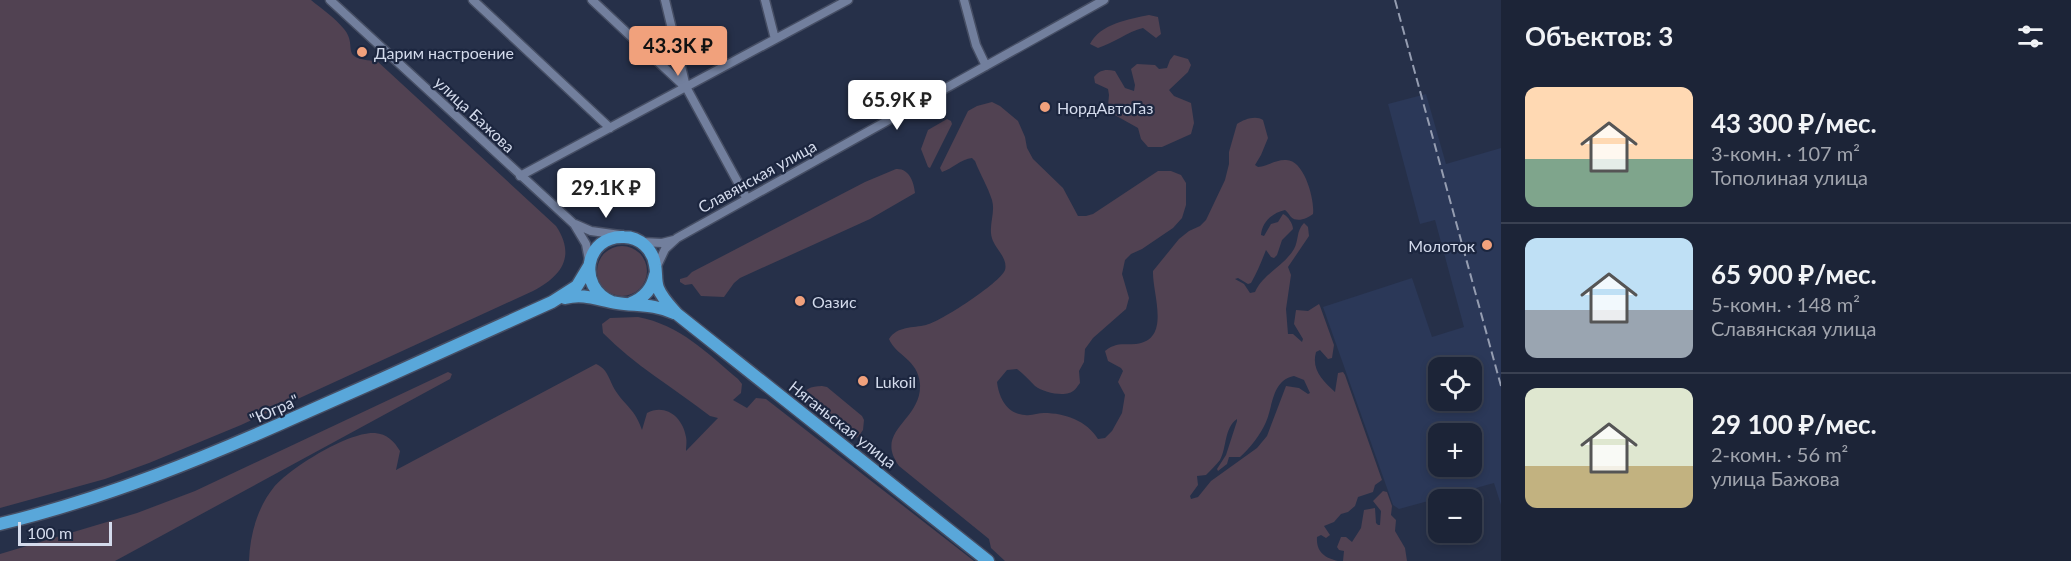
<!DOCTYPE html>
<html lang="ru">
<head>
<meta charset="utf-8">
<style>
	:root { --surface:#1c2437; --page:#293042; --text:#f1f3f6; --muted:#a0a4ad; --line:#3a4152; --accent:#f1a17c }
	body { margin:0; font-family:Lato,sans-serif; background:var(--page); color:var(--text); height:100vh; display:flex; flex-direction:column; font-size:22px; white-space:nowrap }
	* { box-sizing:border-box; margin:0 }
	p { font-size:20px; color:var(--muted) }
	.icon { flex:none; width:33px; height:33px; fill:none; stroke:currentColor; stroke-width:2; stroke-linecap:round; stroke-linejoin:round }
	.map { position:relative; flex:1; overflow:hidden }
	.side { display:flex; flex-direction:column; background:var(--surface); width:570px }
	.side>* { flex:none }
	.tools { position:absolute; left:1428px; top:357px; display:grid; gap:12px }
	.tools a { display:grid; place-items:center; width:54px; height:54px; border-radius:12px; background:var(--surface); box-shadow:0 3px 9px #0003,0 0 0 2px var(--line); font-size:30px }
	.scale { position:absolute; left:18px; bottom:15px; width:94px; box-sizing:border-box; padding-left:6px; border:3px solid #d4dbec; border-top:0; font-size:16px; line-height:21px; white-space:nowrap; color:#d4dbec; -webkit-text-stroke:4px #1c263f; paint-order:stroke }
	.price { position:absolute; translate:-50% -51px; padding:0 14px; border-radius:6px; background:#fff; color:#222; font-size:20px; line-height:39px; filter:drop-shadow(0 2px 3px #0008) }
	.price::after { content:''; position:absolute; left:50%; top:36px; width:18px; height:14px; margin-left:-9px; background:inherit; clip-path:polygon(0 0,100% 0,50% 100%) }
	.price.current { background:var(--accent); color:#111 }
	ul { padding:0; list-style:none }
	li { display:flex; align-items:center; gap:18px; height:150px; padding:0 24px }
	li+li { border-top:2px solid var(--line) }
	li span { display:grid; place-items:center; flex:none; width:168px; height:120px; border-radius:12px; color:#555 }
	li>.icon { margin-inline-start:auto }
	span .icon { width:72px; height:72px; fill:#fffc; stroke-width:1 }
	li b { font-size:26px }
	h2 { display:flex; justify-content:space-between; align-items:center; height:72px; padding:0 24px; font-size:26px }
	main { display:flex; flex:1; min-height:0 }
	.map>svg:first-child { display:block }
	.built { fill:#2b3858; fill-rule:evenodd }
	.green { fill:#514252; fill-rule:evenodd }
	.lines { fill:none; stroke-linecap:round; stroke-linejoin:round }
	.minor-casing { stroke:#464e64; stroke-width:11 }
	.highway-casing { stroke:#464e64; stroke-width:15 }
	.minor { stroke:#727f9d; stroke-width:8 }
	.highway { stroke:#59a7da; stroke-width:12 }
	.rail { stroke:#959db1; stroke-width:2; stroke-dasharray:9 4.5; stroke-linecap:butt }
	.poi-dot { fill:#f1a17c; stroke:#1c263f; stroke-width:2 }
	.labels { text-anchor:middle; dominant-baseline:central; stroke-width:4.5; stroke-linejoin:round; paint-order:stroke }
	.poi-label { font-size:16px; fill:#d4dbec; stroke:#1c263f; text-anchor:start }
	.street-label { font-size:16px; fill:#d4dbec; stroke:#1c263f }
</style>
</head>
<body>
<main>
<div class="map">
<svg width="1501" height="561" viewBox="0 0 1501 561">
	<rect width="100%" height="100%" fill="#263049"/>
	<path class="built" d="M1426 94 1446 164 1501 148V505L1494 483 1399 509 1393 505 1323 307 1412 278 1432 337 1464 327 1435 220 1420 224 1388 104ZM1438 368H1472V400H1438ZM1438 434H1472V466H1438Z"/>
	<path class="green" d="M0 0H311C322 9 335 18 344 29 359 47 337 59 377 61L556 226C576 256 562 276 533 291L241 425 149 463 105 479 0 508Z
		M1149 15 1158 17 1161 34 1156 38 1143 28C1127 32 1114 43 1098 48L1090 44C1100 24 1129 19 1149 15Z
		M1174 55 1188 59 1191 65 1188 72 1169 90 1174 96 1191 103 1194 123 1191 134 1162 147H1148L1141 139 1138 128 1113 114 1108 106 1109 95 1108 89 1095 83 1094 77C1100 70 1105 69 1115 71L1125 88 1134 91 1135 85 1131 69 1137 64 1155 65 1159 69 1167 68 1170 60Z
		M992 102 1000 106 1018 121 1025 137 1027 148 1033 159 1063 188 1078 216H1086L1093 214 1158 171H1171L1181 175 1186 183V205L1182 218 1173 228 1142 249 1131 254 1125 260 1122 274 1129 298 1126 309 1093 338 1085 349 1084 362 1079 371 1080 383C1077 387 1074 392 1069 393 1060 396 1043 392 1035 386 1029 380 1024 374 1017 369L1007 370 997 382C999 398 1007 414 1025 415 1032 416 1038 413 1044 413 1065 413 1087 421 1098 439L1105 438 1112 431 1122 413 1125 395 1118 382 1123 371 1121 368 1108 361 1105 351C1116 342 1123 345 1136 344 1172 340 1152 293 1153 271L1179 239 1189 231 1200 226 1206 220 1225 180 1229 164V152L1237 124C1244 119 1256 115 1263 120L1268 138 1261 155 1255 165 1258 167C1268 166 1275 160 1285 160 1304 158 1315 200 1313 214 1308 218 1297 223 1291 217 1289 215 1288 212 1285 210 1272 213 1262 222 1261 235L1264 236 1271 224 1278 222 1283 214C1288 216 1293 224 1293 229L1282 240 1277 255 1274 258 1271 257 1266 250C1262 260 1257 273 1251 283L1248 284 1238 278 1235 279 1244 284 1250 293 1255 292C1264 273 1283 267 1294 249 1299 240 1296 231 1304 223L1308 227 1309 236 1288 267 1291 275 1286 309 1288 334H1293L1302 342 1303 339 1294 324 1296 310 1308 311 1319 304 1320 306 1334 345 1332 358 1328 359 1320 350 1316 352C1311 370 1323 381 1335 392L1338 373 1343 372 1345 375 1382 480 1375 485 1373 492 1358 497 1355 506 1348 512 1341 514 1334 522 1324 526 1330 535 1326 538 1321 535 1317 537C1316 552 1325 558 1338 561H1005L991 548 989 539 899 466C873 430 922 421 920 384 918 359 896 356 889 339 897 326 913 328 926 325 940 322 1000 283 1005 270 1008 259 997 250 993 241 987 227 996 214 992 200 988 187 980 174 975 161L972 158C961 159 952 169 942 172L940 168 968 111 977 106ZM1294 376 1304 380 1310 393 1308 394 1299 388 1286 386 1267 436 1257 448 1211 481 1198 497 1191 499 1190 496 1198 485 1197 476 1206 475C1211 470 1216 465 1220 460 1227 447 1224 428 1237 419V421L1226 455 1217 469 1218 471 1227 464 1229 457H1240C1250 448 1261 434 1266 422 1273 406 1272 380 1294 376Z
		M947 119 951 121 952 124 930 168 928 167 921 149 928 130Z
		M896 169C909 168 914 182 915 193L870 219 740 278 734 283 724 297 701 296 692 284 685 285 680 282V279L687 277 692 272 865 182Z
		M597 271a25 25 0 1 1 50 0a25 25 0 1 1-50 0Z
		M638 317C680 325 706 352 738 379L742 384 741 393 733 400 747 408 756 398 766 399 974 561H249C250 535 257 508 274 487 290 468 349 431 375 433 387 434 394 441 400 451L396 470 596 364C608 369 609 380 615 390 626 407 635 409 642 430L647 413C665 403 683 417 686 437 687 441 686 447 686 451L718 418 710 416C674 388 634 365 603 333L602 324 610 318Z
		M448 372 452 374 450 379 115 561H0V554L137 513 195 491Z
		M822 386 827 387 862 416 864 420 863 430 858 437 851 440 800 400C803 389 811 386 822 386Z
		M1383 491 1387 492 1392 506 1391 515 1396 520 1395 531 1405 548 1407 561H1343L1344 551 1339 550 1337 547 1341 537H1346L1352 542 1361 528 1364 510 1375 508 1376 523 1378 525H1380L1381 511 1373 501Z"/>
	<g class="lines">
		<g class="minor-casing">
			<path id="minor" d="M330 0 574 224 586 244 589 260
				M473 0 610 128
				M592 0 685 87
				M665 0 686 87 747 199
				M765 0 775 39
				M964 0 976 45 986 66
				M520 176 848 0
				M575 224 591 231 620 235
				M642 242 662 243 674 240
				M657 266 665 249 677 238 1104 0"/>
		</g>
		<g class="highway-casing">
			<path id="highway" d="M565 298C584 293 598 300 617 303 637 306 654 304 674 313
				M612 302C576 287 585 235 624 237 640 237 653 250 655 265 657 273 655 280 658 288 662 298 670 306 677 314L988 561
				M631 303C644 298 652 289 655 275
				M0 524C107 498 207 457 307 412 389 376 471 339 552 302L577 286 589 266"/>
		</g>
		<use href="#minor" class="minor"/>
		<use href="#highway" class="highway"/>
		<path class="rail" d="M1395 0 1501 386"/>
	</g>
	<g class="poi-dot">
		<circle cx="362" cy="52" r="6"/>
		<circle cx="1045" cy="107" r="6"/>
		<circle cx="1487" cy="245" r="6"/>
		<circle cx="800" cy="301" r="6"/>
		<circle cx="863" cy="381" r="6"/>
	</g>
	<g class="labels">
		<g class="poi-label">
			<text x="374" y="52">Дарим настроение</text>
			<text x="1057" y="107">НордАвтоГаз</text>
			<text x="1475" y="245" text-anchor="end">Молоток</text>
			<text x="812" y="301">Оазис</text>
			<text x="875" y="381">Lukoil</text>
		</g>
		<g class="street-label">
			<text transform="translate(475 114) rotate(43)">улица Бажова</text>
			<text transform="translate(757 176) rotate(-29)">Славянская улица</text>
			<text transform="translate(274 409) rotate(-24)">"Югра"</text>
			<text transform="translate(843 424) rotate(38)">Няганьская улица</text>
		</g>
	</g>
</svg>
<div class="tools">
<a><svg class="icon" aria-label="locate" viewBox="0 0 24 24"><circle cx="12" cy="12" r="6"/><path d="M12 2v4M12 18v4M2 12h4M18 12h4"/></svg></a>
<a>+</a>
<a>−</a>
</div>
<div class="scale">100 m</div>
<b class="price current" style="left:678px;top:77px">43.3K ₽</b>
<b class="price" style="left:897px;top:131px">65.9K ₽</b>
<b class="price" style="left:606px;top:219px">29.1K ₽</b>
</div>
<section class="side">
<h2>Объектов: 3<svg class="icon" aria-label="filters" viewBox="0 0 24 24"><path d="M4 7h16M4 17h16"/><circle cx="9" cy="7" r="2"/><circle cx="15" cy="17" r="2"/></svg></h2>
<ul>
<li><span style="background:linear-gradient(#ffd9b3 60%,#7fa58c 0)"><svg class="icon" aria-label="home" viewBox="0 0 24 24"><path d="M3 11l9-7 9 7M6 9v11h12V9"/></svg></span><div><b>43 300 ₽/мес.</b><p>3-комн. · 107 m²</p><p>Тополиная улица</p></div></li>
<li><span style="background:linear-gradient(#bfe0f5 60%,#9aa5b1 0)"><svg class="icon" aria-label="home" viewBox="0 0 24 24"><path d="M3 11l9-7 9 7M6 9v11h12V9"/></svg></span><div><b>65 900 ₽/мес.</b><p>5-комн. · 148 m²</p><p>Славянская улица</p></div></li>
<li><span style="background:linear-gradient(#dfe7d0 65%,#c2b280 0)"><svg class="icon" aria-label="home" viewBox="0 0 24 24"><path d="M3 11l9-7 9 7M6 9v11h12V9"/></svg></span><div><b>29 100 ₽/мес.</b><p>2-комн. · 56 m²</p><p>улица Бажова</p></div></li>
</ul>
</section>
</main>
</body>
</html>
